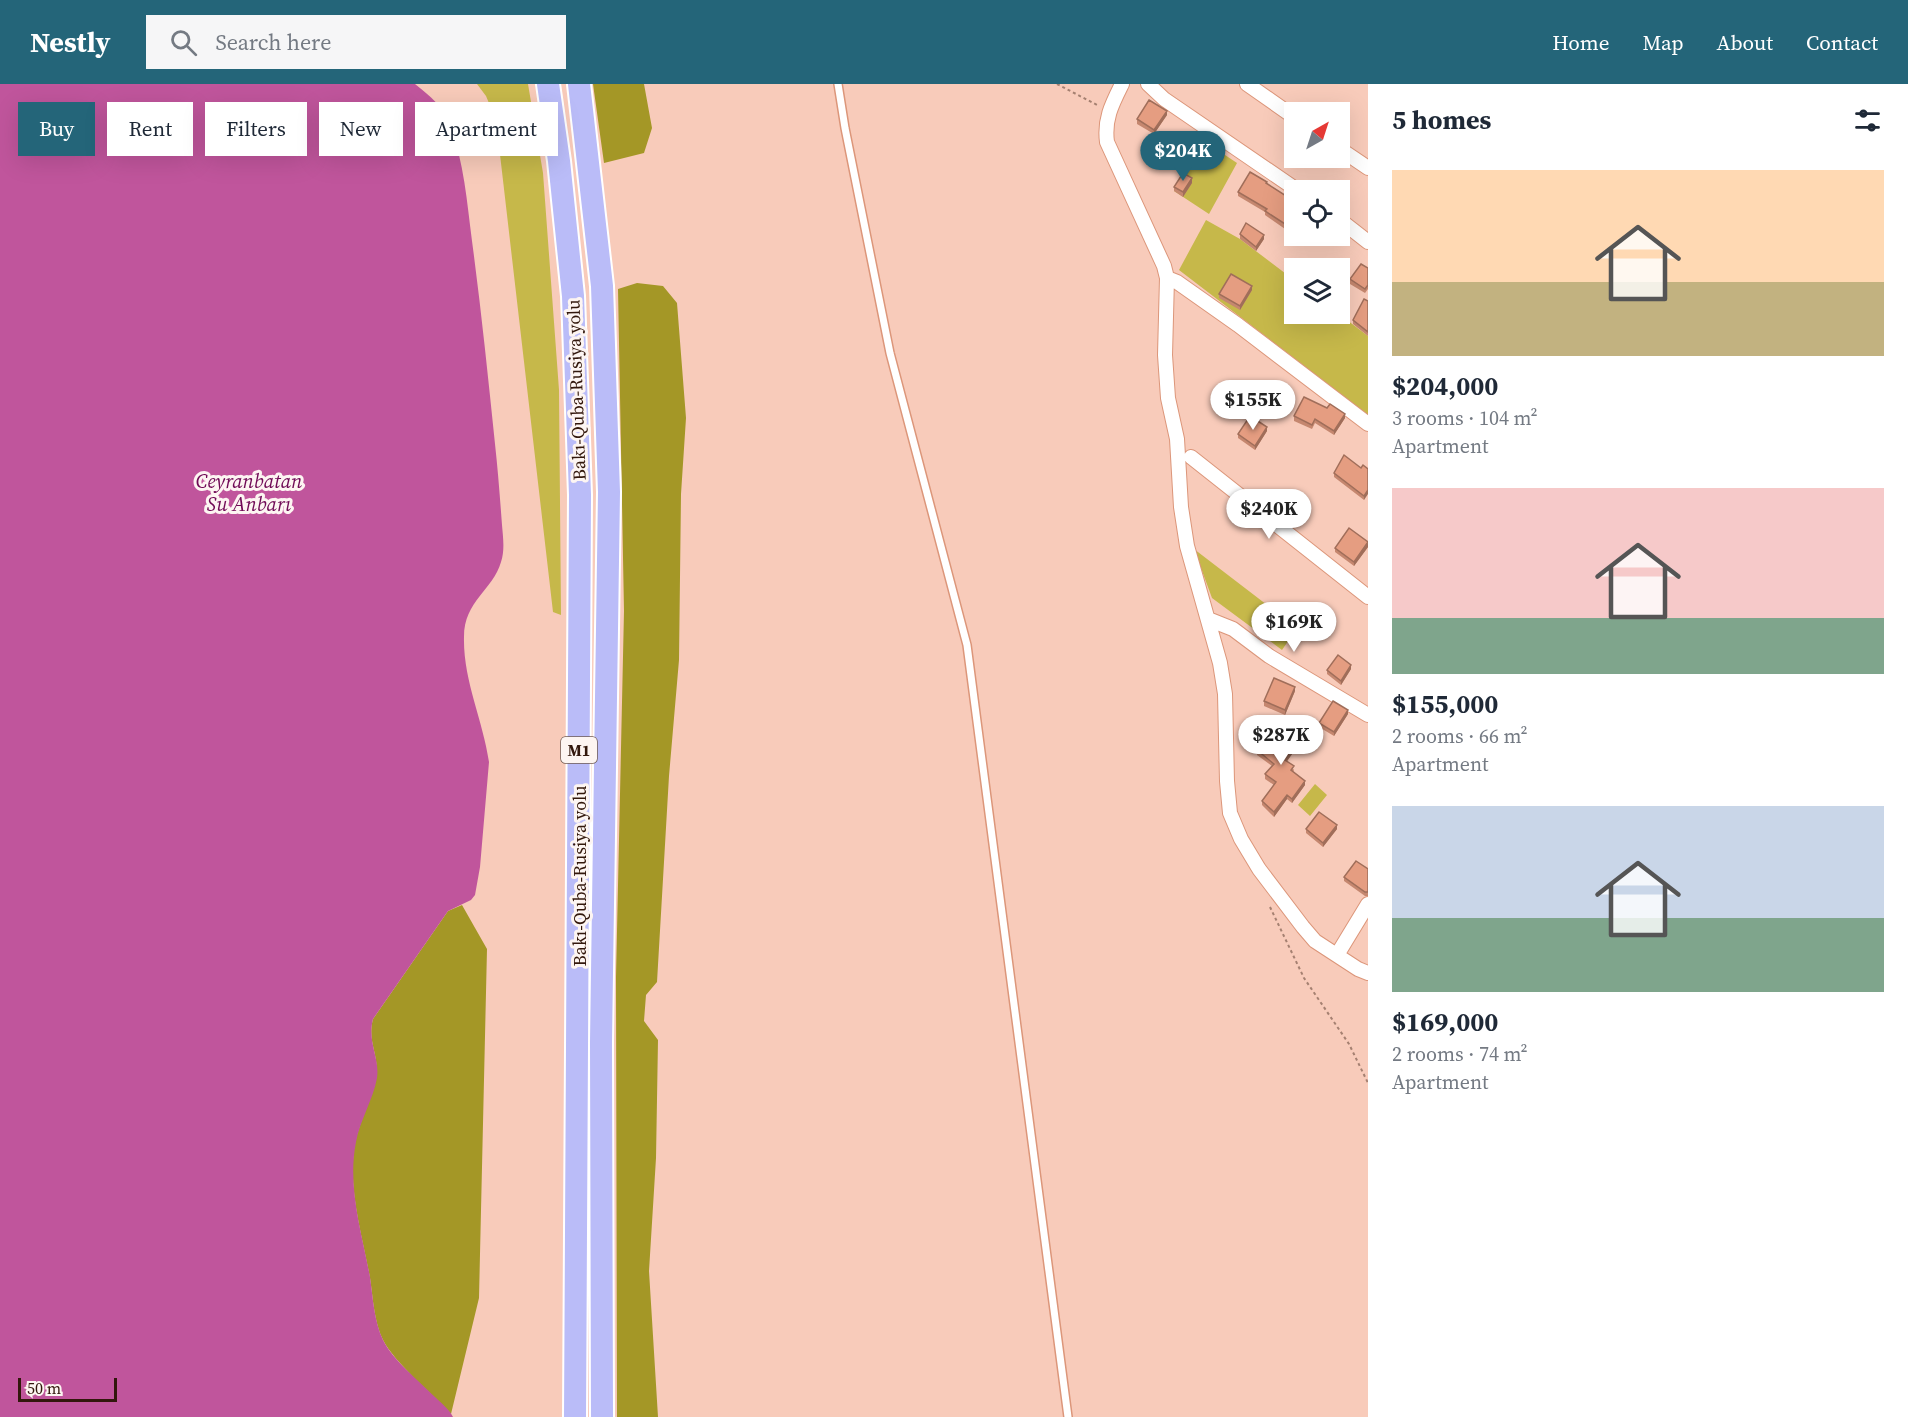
<!DOCTYPE html>
<html lang="en">
<head>
<meta charset="utf-8">
<style>
	:root { --surface:#fff; --page:#f6f6f7; --text:#1f2937; --muted:#747a83; --accent:#246579 }
	body { margin:0; font-family:"Source Serif 4",serif; background:var(--page); color:var(--text); height:100vh; display:flex; flex-direction:column; font-size:22px; white-space:nowrap }
	* { box-sizing:border-box; margin:0 }
	p { font-size:20px; color:var(--muted) }
	.icon { flex:none; width:33px; height:33px; fill:none; stroke:currentColor; stroke-width:2; stroke-linecap:round; stroke-linejoin:round }
	.map { position:relative; flex:1; overflow:hidden }
	.details { display:flex; flex-direction:column; background:var(--surface); width:540px }
	.details>* { flex:none }
	.guide { position:absolute; left:18px; top:18px; width:570px; height:54px; display:flex; gap:12px }
	.needle { width:39px; rotate:39deg }
	.fabs { position:absolute; left:1284px; top:18px; display:grid; gap:12px }
	.fabs a { display:grid; place-items:center; width:66px; height:66px; border-radius:0px; background:var(--surface); box-shadow:0 6px 24px #0002; font-size:30px }
	.scale { position:absolute; left:18px; bottom:15px; width:99px; box-sizing:border-box; padding-left:6px; border:3px solid #32170c; border-top:0; font-size:16px; line-height:21px; white-space:nowrap; color:#32170c; -webkit-text-stroke:4px #fdf5f2; paint-order:stroke }
	.price { position:absolute; translate:-50% -51px; padding:0 14px; border-radius:21px; background:#fff; color:#222; font-size:20px; line-height:39px; filter:drop-shadow(0 2px 3px #0008) }
	.price::after { content:''; position:absolute; left:50%; top:36px; width:18px; height:14px; margin-left:-9px; background:inherit; clip-path:polygon(0 0,100% 0,50% 100%) }
	.price.current { background:var(--accent); color:#fff }
	ul { padding:0; list-style:none }
	li { display:grid; align-content:center; gap:12px; height:318px; padding:0 24px }
	li span { display:grid; place-items:center; height:186px; border-radius:0px; color:#555 }
	li>.icon { margin-inline-start:auto }
	span .icon { width:108px; height:108px; fill:#fffc; stroke-width:1 }
	li b { font-size:26px }
	h2 { display:flex; justify-content:space-between; align-items:center; height:72px; padding:0 24px; font-size:26px }
	.pill { padding:0 21px; border-radius:0px; background:var(--surface); box-shadow:0 6px 24px #0002; font-size:21px; line-height:54px }
	.pill.current { background:var(--accent); color:#fff }
	header { display:flex; align-items:center; gap:36px; box-sizing:border-box; height:84px; padding:0 30px; background:var(--accent); color:#fff }
	header strong { font-size:28px }
	nav { display:flex; gap:33px; margin-inline-start:auto; font-size:21px }
	.search { width:420px; height:54px; background:var(--page); display:flex; align-items:center; gap:15px; box-sizing:border-box; padding:0 21px; border-radius:0px; color:var(--muted); font-size:22px }
	main { display:flex; flex:1; min-height:0 }
	.map>svg:first-child { display:block }
	.green { fill:#c6b84a }
	.forest { fill:#a49726 }
	.water { fill:#c0559c }
	.lines { fill:none; stroke-linecap:round; stroke-linejoin:round }
	.service-casing { stroke:#dc967a; stroke-width:10 }
	.minor-casing { stroke:#dc967a; stroke-width:16 }
	.trunk-casing { stroke:#fff; stroke-width:26 }
	.path { stroke:#a58071; stroke-width:2; stroke-dasharray:3 3; stroke-linecap:butt }
	.service { stroke:#fff; stroke-width:7 }
	.minor { stroke:#fff; stroke-width:14 }
	.trunk { stroke:#babcf8; stroke-width:22 }
	.wall { fill:#c5876f }
	.shaded-wall { fill:#a06e5a }
	.building { fill:#e59d81; stroke:#a06e5a; stroke-width:1.5 }
	.labels { text-anchor:middle; dominant-baseline:central; stroke-width:6; stroke-linejoin:round; paint-order:stroke }
	.shield { fill:#fdf5f2; stroke:#6f5a51; stroke-width:1.5 }
	.shield-label { font-size:16px; font-weight:bold; fill:#32170c }
	.street-label { font-size:18px; fill:#32170c; stroke:#fdf5f2 }
	.water-label { font-size:20px; font-style:italic; fill:#700a56; stroke:#fdf5f2 }
</style>
</head>
<body>
<header>
<strong>Nestly</strong>
<div class="search"><svg class="icon" aria-label="search" viewBox="0 0 24 24"><circle cx="10" cy="10" r="6"/><path d="M15 15l6 6"/></svg>Search here</div>
<nav><a>Home</a><a>Map</a><a>About</a><a>Contact</a></nav>
</header>
<main>
<div class="map">
<svg width="1368" height="1333" viewBox="0 0 1368 1333">
	<rect width="100%" height="100%" fill="#f8cbba"/>
	<path class="green" d="M477 0H528L543 89 559 306 561 531 553 528 496 36 486 12Z
		M1204 57 1237 79 1209 130 1174 107Z
		M1206 136 1240 155 1294 196V230H1339L1368 252V331L1179 186Z
		M1194 465 1297 544 1282 566 1212 514Z
		M1315 700 1327 711 1310 732 1298 721Z"/>
	<path class="forest" d="M593 0H644L652 44 644 69 604 79Z
		M637 199 663 202 677 219 686 334 681 410 679 576 669 692 657 898 646 911 644 937 658 956 656 1074 649 1187 658 1333H617L616 893 624 527 618 205Z
		M462 821 487 865 479 1214 451 1330C433 1311 394 1278 383 1256 374 1238 373 1214 370 1194 362 1150 347 1103 355 1059 360 1035 373 1013 376 989 379 971 367 957 373 935L448 827Z"/>
	<path class="water" d="M0 0H415C430 12 444 23 450 41 464 78 467 118 472 157 481 224 488 292 495 360 498 387 500 414 502 441 503 453 505 466 501 478 493 506 464 517 464 553 463 596 483 636 489 678L480 783 475 811 471 816 448 827 373 935C367 958 380 974 377 994 373 1016 360 1036 356 1058 347 1102 362 1150 370 1193 373 1214 374 1237 383 1256 392 1275 419 1297 435 1313 441 1319 449 1325 453 1333H0Z"/>
	<g class="lines">
		<g class="service-casing">
			<path id="service" d="M838 0 845 44 890 269 967 561 1068 1333"/>
		</g>
		<g class="minor-casing">
			<path id="minor" d="M1122 0C1112 20 1104 35 1107 58L1164 182 1167 194 1165 271 1168 314 1177 355 1181 423 1187 462 1220 579 1225 610 1227 697 1230 729 1241 755 1259 785 1303 843 1315 857 1358 885 1368 889
				M1148 0 1164 15 1297 106
				M1247 0 1294 33
				M1340 65 1368 84
				M1340 136 1368 158
				M1167 194 1177 198 1238 241 1368 340
				M1191 373 1368 513
				M1208 535 1233 545 1269 572 1368 631
				M1337 871 1368 820"/>
		</g>
		<g class="trunk-casing">
			<path id="trunk" d="M548 0 559 77 573 212 580 411 575 1333
				M579 0 602 202 609 408 601 958 602 1333"/>
		</g>
		<path class="path" d="M1057 0 1099 22
			M1270 823 1304 894 1349 960 1368 999"/>
		<use href="#service" class="service"/>
		<use href="#minor" class="minor"/>
		<use href="#trunk" class="trunk"/>
	</g>
	<path class="wall" d="M1167 31 1154 50 1137 40V35Z
		M1199 65 1188 84 1168 72V68Z
		M1192 99 1183 113 1174 107V103Z
		M1267 100 1294 117V130L1285 145 1265 131V128L1238 112V108Z
		M1240 150 1264 155 1256 167 1240 155Z
		M1368 184V205L1365 209 1350 200V195Z
		M1252 206 1240 226 1219 214V210Z
		M1368 217V252L1353 240V236Z
		M1294 332 1345 334 1334 351 1315 339 1312 345 1294 337Z
		M1267 347 1255 366 1238 354V350Z
		M1361 384 1368 385 1364 416 1334 393V389Z
		M1368 458V463L1354 482 1335 468V464Z
		M1351 585 1341 601 1327 590V586Z
		M1295 607 1285 631 1264 622V617Z
		M1348 630 1334 652 1319 643V639Z
		M1302 656 1287 677 1294 686 1293 688 1305 701 1292 719 1287 715 1274 733 1262 721V717L1274 701 1265 695V690L1272 682 1257 671V666L1267 659Z
		M1306 745H1337L1323 763 1306 749Z
		M1368 785V812H1365L1344 797V793Z"/>
	<path class="shaded-wall" d="M1167 27V31L1154 50V46Z
		M1199 61V65L1188 84V80Z
		M1192 94V99L1183 113V108Z
		M1294 126V130L1285 145V140Z
		M1264 151V155L1256 167V163Z
		M1252 202V206L1240 226V222Z
		M1345 330V334L1334 351V347Z
		M1267 343V347L1255 366V362Z
		M1368 406V410L1364 416V412Z
		M1368 459V463L1354 482V478Z
		M1351 581V585L1341 601V597Z
		M1295 603V607L1285 631V626Z
		M1348 626V630L1334 652V648Z
		M1302 652V656L1285 680V676Z
		M1305 697V701L1292 719V715Z
		M1287 711V715L1274 733V728Z
		M1337 741V745L1323 763V759Z"/>
	<path class="building" d="M1149 16 1167 27 1154 46 1137 35Z
		M1179 50 1199 61 1188 80 1168 68Z
		M1250 88 1267 98 1266 99 1294 117V126L1285 140 1265 127 1267 125 1238 108Z
		M1183 89 1192 94 1183 108 1174 103Z
		M1246 139 1264 151 1256 163 1240 150Z
		M1361 180 1368 184V201L1365 205 1350 195Z
		M1231 190 1252 202 1240 222 1219 210Z
		M1364 215 1368 217V248L1353 236Z
		M1304 313 1327 324 1330 320 1345 330 1334 347 1315 335 1312 341 1294 332Z
		M1250 332 1267 343 1255 362 1238 350Z
		M1344 371 1361 384 1363 381 1368 385V406L1364 412 1334 389Z
		M1349 444 1368 458 1354 478 1335 464Z
		M1338 571 1351 581 1341 597 1327 586Z
		M1274 594 1295 603 1285 626 1264 617Z
		M1333 617 1348 626 1334 648 1319 639Z
		M1282 638 1302 652 1285 676 1294 682 1291 686 1305 697 1292 715 1287 711 1274 728 1262 717 1276 698 1265 690 1274 680 1257 666 1265 657 1267 659Z
		M1319 728 1337 741 1323 759 1306 745Z
		M1356 777 1368 785V808H1365L1344 793Z"/>
	<g class="labels">
		<rect class="shield" x="561" y="653" width="36" height="26" rx="4.5"/>
		<g class="shield-label">
			<text x="579" y="666">M1</text>
		</g>
		<g class="street-label">
			<text transform="translate(576 306) rotate(-92)">Bakı-Quba-Rusiya yolu</text>
			<text transform="translate(579 792) rotate(-90)">Bakı-Quba-Rusiya yolu</text>
		</g>
		<g class="water-label">
			<text x="249" y="397">Ceyranbatan<tspan x="249" dy="23">Su Anbarı</tspan></text>
		</g>
	</g>
</svg>
<div class="fabs">
<a><svg class="needle" viewBox="-14 -14 28 28"><path d="M0-13l5 13h-10z" fill="#e53935"/><path d="M0 13l5-13h-10z" fill="#747a83"/></svg></a>
<a><svg class="icon" aria-label="locate" viewBox="0 0 24 24"><circle cx="12" cy="12" r="6"/><path d="M12 2v4M12 18v4M2 12h4M18 12h4"/></svg></a>
<a><svg class="icon" aria-label="layers" viewBox="0 0 24 24"><path d="M12 4l9 5-9 5-9-5zM3 14l9 5 9-5"/></svg></a>
</div>
<div class="scale">50 m</div>
<b class="price current" style="left:1183px;top:98px">$204K</b>
<b class="price" style="left:1253px;top:347px">$155K</b>
<b class="price" style="left:1269px;top:456px">$240K</b>
<b class="price" style="left:1294px;top:569px">$169K</b>
<b class="price" style="left:1281px;top:682px">$287K</b>
<div class="guide">
<a class="pill current">Buy</a>
<a class="pill">Rent</a>
<a class="pill">Filters</a>
<a class="pill">New</a>
<a class="pill">Apartment</a>
</div>
</div>
<section class="details">
<h2>5 homes<svg class="icon" aria-label="filters" viewBox="0 0 24 24"><path d="M4 7h16M4 17h16"/><circle cx="9" cy="7" r="2"/><circle cx="15" cy="17" r="2"/></svg></h2>
<ul>
<li><span style="background:linear-gradient(#ffd9b3 60%,#c2b280 0)"><svg class="icon" aria-label="home" viewBox="0 0 24 24"><path d="M3 11l9-7 9 7M6 9v11h12V9"/></svg></span><div><b>$204,000</b><p>3 rooms · 104 m²</p><p>Apartment</p></div></li>
<li><span style="background:linear-gradient(#f6c9c9 70%,#7fa58c 0)"><svg class="icon" aria-label="home" viewBox="0 0 24 24"><path d="M3 11l9-7 9 7M6 9v11h12V9"/></svg></span><div><b>$155,000</b><p>2 rooms · 66 m²</p><p>Apartment</p></div></li>
<li><span style="background:linear-gradient(#c9d6e8 60%,#7fa58c 0)"><svg class="icon" aria-label="home" viewBox="0 0 24 24"><path d="M3 11l9-7 9 7M6 9v11h12V9"/></svg></span><div><b>$169,000</b><p>2 rooms · 74 m²</p><p>Apartment</p></div></li>
</ul>
</section>
</main>
</body>
</html>
